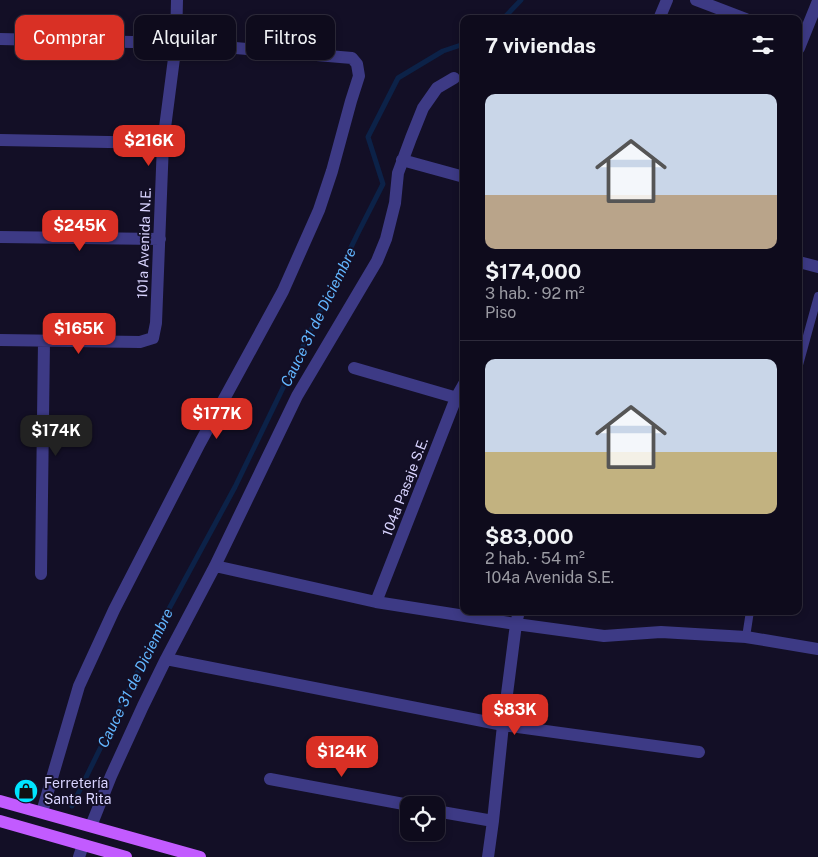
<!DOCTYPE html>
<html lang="es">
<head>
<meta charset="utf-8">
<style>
	:root { --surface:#0e0b1c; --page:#1c1929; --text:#f1f3f6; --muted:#9b9ba3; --line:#2e2b3b; --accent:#d93025 }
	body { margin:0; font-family:"Public Sans",sans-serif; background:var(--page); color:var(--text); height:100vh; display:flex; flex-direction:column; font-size:19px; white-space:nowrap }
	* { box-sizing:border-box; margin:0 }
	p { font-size:16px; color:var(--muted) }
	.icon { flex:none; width:28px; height:28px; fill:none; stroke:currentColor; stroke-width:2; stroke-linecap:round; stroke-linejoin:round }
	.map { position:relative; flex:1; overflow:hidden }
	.details { position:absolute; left:460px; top:15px; width:342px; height:600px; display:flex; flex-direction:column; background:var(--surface); border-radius:10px; box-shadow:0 2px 8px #0003,0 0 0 1px var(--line) }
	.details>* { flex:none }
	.top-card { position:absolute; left:15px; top:15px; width:370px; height:45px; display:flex; gap:10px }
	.controls { position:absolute; left:400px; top:796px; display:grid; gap:10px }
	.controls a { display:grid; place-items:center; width:45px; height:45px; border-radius:10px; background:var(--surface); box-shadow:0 2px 8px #0003,0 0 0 1px var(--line); font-size:25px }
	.price { position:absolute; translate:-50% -42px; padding:0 11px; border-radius:10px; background:var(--accent); color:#fff; font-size:16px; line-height:32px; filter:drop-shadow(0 1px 2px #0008) }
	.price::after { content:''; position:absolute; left:50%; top:30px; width:15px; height:11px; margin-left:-8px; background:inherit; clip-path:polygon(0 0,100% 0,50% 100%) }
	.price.active { background:#222; color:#fff }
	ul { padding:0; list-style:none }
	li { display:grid; align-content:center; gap:10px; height:265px; padding:0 25px }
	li+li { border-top:1px solid var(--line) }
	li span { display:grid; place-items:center; height:155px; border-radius:10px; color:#555 }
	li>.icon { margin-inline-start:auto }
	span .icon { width:90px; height:90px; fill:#fffc; stroke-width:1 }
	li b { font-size:21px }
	h2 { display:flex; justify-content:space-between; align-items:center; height:60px; padding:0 25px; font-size:21px }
	.pill { padding:0 18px; border-radius:10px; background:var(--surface); box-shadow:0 2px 8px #0003,0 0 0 1px var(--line); font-size:18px; line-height:45px }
	.pill.active { background:var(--accent); color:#fff }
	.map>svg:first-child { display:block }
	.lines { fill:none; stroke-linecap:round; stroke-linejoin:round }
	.stream { stroke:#0c2248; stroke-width:5 }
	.service { stroke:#3d3a85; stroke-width:8 }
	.minor { stroke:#3d3a85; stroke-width:12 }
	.primary { stroke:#c25bff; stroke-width:12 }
	.labels { text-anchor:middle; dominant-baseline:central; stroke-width:4; stroke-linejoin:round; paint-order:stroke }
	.street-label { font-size:14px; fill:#d9d4ff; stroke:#130f26 }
	.poi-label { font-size:14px; fill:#d9d4ff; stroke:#130f26; text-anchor:start }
	.water-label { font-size:15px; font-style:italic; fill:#62b6ff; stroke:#130f26 }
</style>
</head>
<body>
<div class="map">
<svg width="818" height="857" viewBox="0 0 818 857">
	<rect width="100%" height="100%" fill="#130f26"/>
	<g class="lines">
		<path class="stream" d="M503 19 521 0
			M72 806 164 618 235 487 358 233 383 184 368 137 398 78 443 51 464 44"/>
		<path class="service" d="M799 365 818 296
			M746 637 750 611"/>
		<path class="minor" d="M696 0 746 19
			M659 19 667 0
			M0 39 176 43 352 58 357 64 359 76 351 101 332 171 319 210 283 291 200 443 114 610 79 686 42 812
			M799 48 818 1
			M0 140 163 143
			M402 160 464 177
			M0 237 160 239
			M799 262 818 267
			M0 340 140 342 153 338 156 323 163 143 176 43 177 0
			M354 368 464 400
			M215 566 376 602 516 624 604 636 661 632 746 637 818 649
			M41 574 44 341
			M376 602 456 398 464 384
			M166 659 503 725 699 752
			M270 779 409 805
			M436 811 493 821
			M91 826 111 776 143 706 166 659 215 566 297 396 377 261 386 239 395 203 398 173 411 138 423 108 437 88 454 78
			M79 857 83 845
			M488 857 493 821 503 725 516 624 519 611"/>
		<path class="primary" d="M0 801 200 857
			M0 821 126 857"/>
	</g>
	<defs>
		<g id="shop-disc" transform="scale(1.25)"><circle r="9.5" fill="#00e5ff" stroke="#130f26"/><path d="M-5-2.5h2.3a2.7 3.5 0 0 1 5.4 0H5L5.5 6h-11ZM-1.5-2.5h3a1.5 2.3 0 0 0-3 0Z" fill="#111"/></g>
	</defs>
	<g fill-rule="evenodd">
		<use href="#shop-disc" x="26" y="791"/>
	</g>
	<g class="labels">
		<g class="street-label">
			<text transform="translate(144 243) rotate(-88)">101a Avenida N.E.</text>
			<text transform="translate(405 487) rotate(-69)">104a Pasaje S.E.</text>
		</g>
		<g class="poi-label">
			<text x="44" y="783">Ferretería<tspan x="44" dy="16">Santa Rita</tspan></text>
		</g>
		<g class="water-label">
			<text transform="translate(318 317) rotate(-64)">Cauce 31 de Diciembre</text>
			<text transform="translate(135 678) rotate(-64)">Cauce 31 de Diciembre</text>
		</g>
	</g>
</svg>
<div class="controls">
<a><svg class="icon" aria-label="locate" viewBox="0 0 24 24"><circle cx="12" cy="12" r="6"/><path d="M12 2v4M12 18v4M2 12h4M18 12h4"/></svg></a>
</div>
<b class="price" style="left:149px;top:167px">$216K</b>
<b class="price" style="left:80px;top:252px">$245K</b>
<b class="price" style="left:79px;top:355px">$165K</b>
<b class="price" style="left:217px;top:440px">$177K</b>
<b class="price active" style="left:56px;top:457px">$174K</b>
<b class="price" style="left:515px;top:736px">$83K</b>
<b class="price" style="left:342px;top:778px">$124K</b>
<div class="top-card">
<a class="pill active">Comprar</a>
<a class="pill">Alquilar</a>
<a class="pill">Filtros</a>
</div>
<section class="details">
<h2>7 viviendas<svg class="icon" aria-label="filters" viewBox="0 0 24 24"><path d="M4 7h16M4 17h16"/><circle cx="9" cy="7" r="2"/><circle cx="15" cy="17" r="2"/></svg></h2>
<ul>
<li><span style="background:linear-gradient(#c9d6e8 65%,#b9a48a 0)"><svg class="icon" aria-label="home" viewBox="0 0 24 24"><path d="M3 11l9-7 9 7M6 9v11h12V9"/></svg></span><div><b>$174,000</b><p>3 hab. · 92 m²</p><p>Piso</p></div></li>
<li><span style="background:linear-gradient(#c9d6e8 60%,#c2b280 0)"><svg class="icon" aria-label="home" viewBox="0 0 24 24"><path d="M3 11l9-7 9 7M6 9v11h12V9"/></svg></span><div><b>$83,000</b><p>2 hab. · 54 m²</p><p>104a Avenida S.E.</p></div></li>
</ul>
</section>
</div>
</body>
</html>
